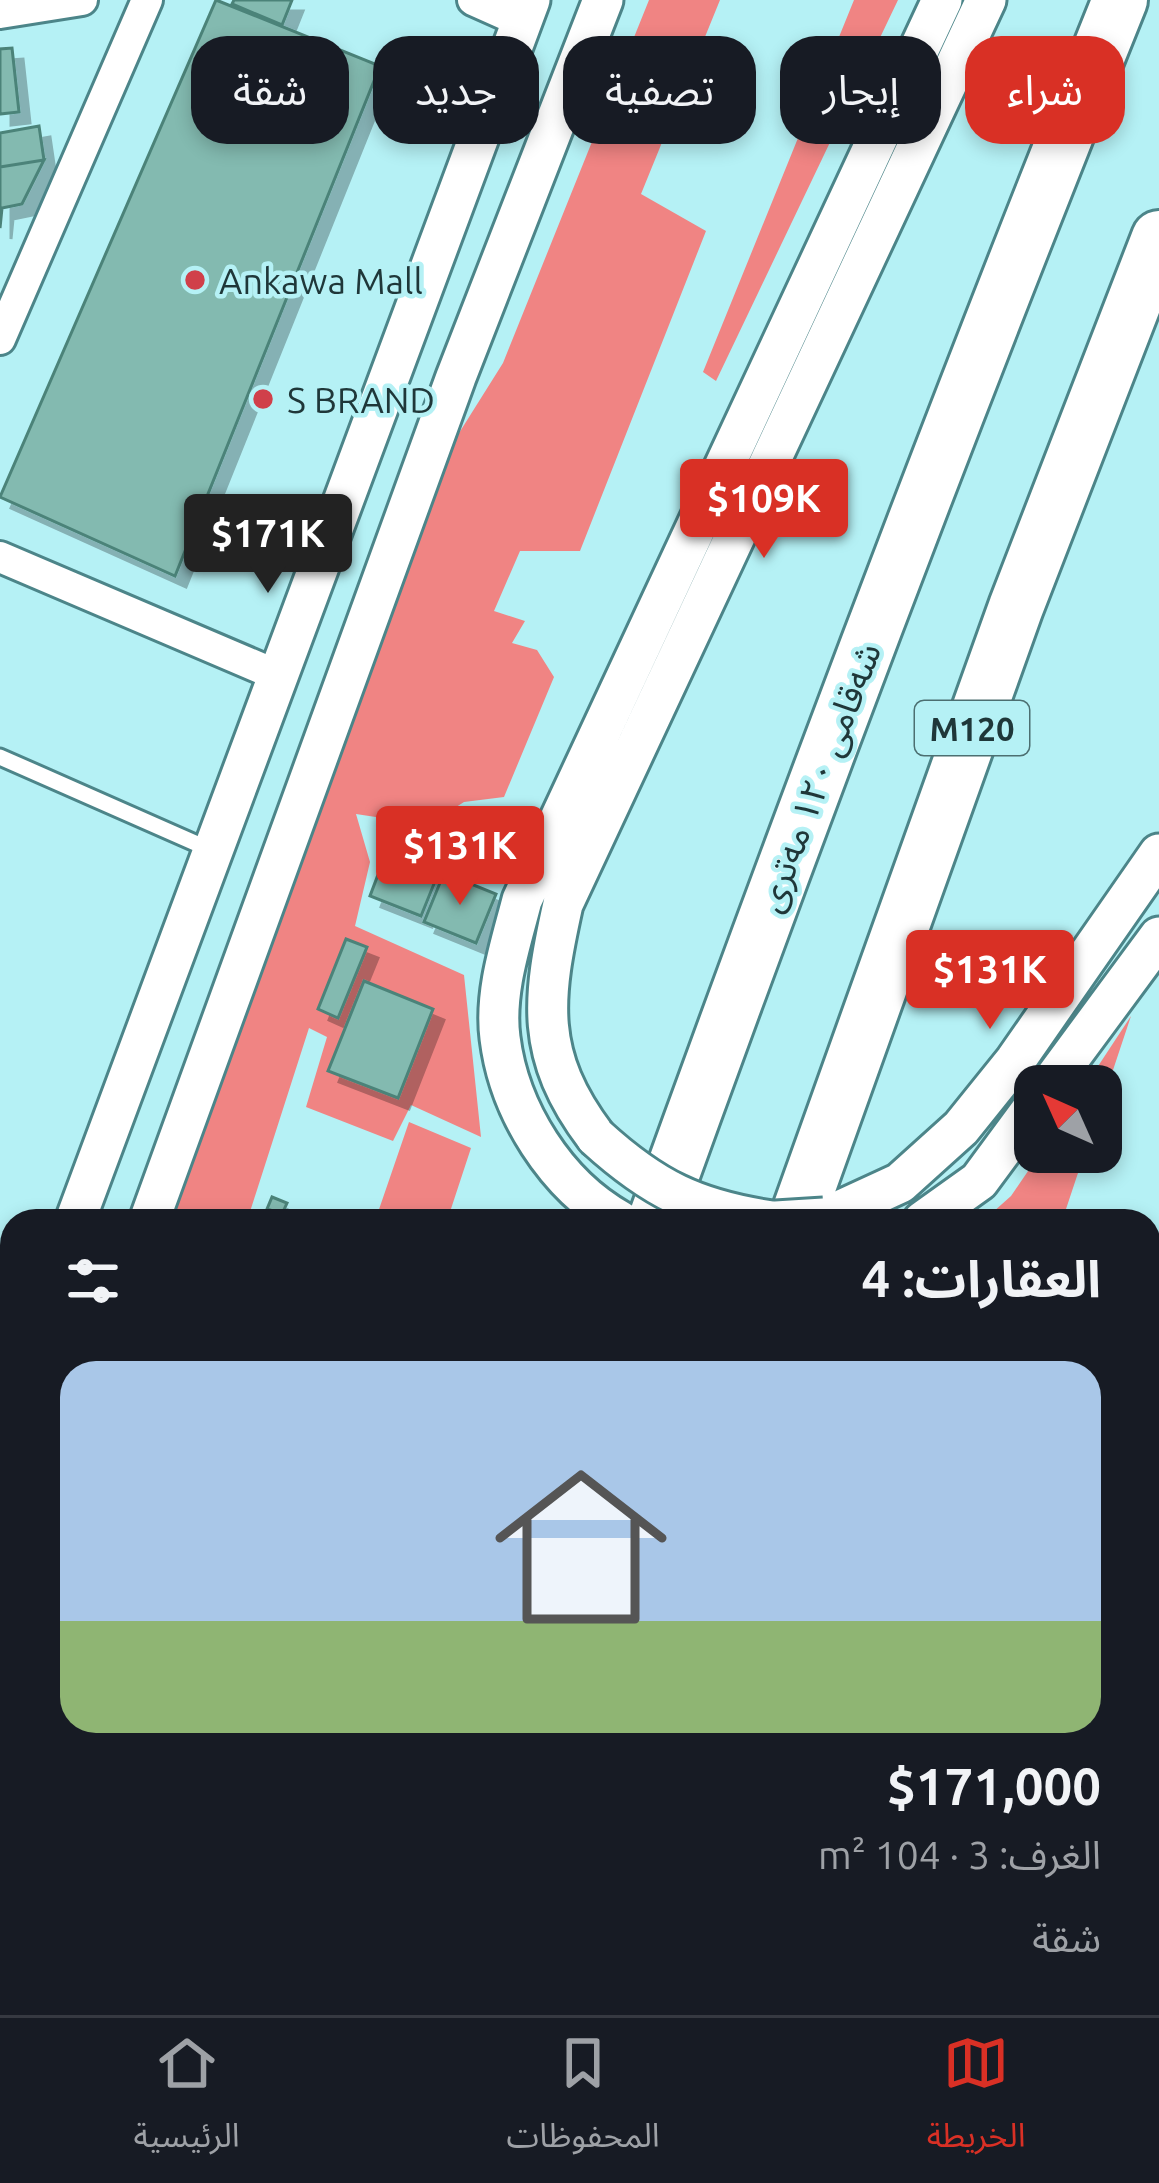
<!DOCTYPE html>
<html lang="ar">
<head>
<meta charset="utf-8">
<style>
	:root { --surface:#171b24; --page:#242831; --text:#f1f3f6; --muted:#9ea1a6; --line:#363941; --accent:#d93025 }
	body { margin:0; font-family:Ubuntu,"Noto Sans Arabic",sans-serif; background:var(--page); color:var(--text); direction:rtl; height:100vh; display:flex; flex-direction:column; font-size:45px; white-space:nowrap }
	* { box-sizing:border-box; margin:0 }
	p { font-size:39px; color:var(--muted) }
	.icon { flex:none; width:66px; height:66px; fill:none; stroke:currentColor; stroke-width:2; stroke-linecap:round; stroke-linejoin:round }
	.map { position:relative; flex:1; overflow:hidden; direction:ltr }
	.panel { position:absolute; left:0px; top:1209px; width:1161px; height:807px; display:flex; flex-direction:column; background:var(--surface); border-radius:36px 36px 0 0; box-shadow:0 6px 18px #0003; direction:rtl }
	.panel>* { flex:none }
	.banner { position:absolute; left:36px; top:36px; width:1089px; height:108px; direction:rtl; display:flex; gap:24px }
	.needle { width:78px; rotate:315deg }
	.buttons { position:absolute; left:1014px; top:1065px; display:grid; gap:24px }
	.buttons a { display:grid; place-items:center; width:108px; height:108px; border-radius:24px; background:var(--surface); box-shadow:0 6px 18px #0003; font-size:60px }
	.price { position:absolute; translate:-50% -102px; padding:0 27px; border-radius:12px; background:var(--accent); color:#fff; font-size:39px; line-height:78px; filter:drop-shadow(0 3px 6px #0008) }
	.price::after { content:''; position:absolute; left:50%; top:72px; width:36px; height:27px; margin-left:-18px; background:inherit; clip-path:polygon(0 0,100% 0,50% 100%) }
	.price.current { background:#222; color:#fff }
	ul { padding:0; list-style:none }
	li { display:grid; align-content:center; gap:24px; height:636px; padding:0 60px }
	li+li { border-top:3px solid var(--line) }
	li span { display:grid; place-items:center; height:372px; border-radius:36px; color:#555 }
	li>.icon { margin-inline-start:auto }
	span .icon { width:216px; height:216px; fill:#fffc; stroke-width:1 }
	li b { font-size:51px }
	h2 { display:flex; justify-content:space-between; align-items:center; height:144px; padding:0 60px; font-size:51px }
	.tag { padding:0 42px; border-radius:36px; background:var(--surface); box-shadow:0 6px 18px #0003; font-size:42px; line-height:108px }
	.tag.current { background:var(--accent); color:#fff }
	.dock { display:flex; justify-content:space-around; align-items:center; height:168px; border-top:3px solid var(--line); background:var(--surface); font-size:33px; color:var(--muted) }
	.dock a { display:grid; justify-items:center; gap:6px }
	.dock .current { color:var(--accent) }
	.map>svg:first-child { display:block }
	.forest { fill:#f08483 }
	.building { fill:#83bab0; stroke:#4c8379; stroke-width:3; filter:url(#shadow) }
	.lines { fill:none; stroke-linecap:round; stroke-linejoin:round }
	.service-casing { stroke:#4c8589; stroke-width:21 }
	.minor-casing { stroke:#4c8589; stroke-width:36 }
	.tertiary-casing { stroke:#4c8589; stroke-width:45 }
	.motorway-casing { stroke:#4c8589; stroke-width:60 }
	.path { stroke:#6e999c; stroke-width:6; stroke-dasharray:6 9; stroke-linecap:butt }
	.service { stroke:#fff; stroke-width:15 }
	.minor { stroke:#fff; stroke-width:30 }
	.tertiary { stroke:#fff; stroke-width:39 }
	.motorway { stroke:#fff; stroke-width:54 }
	.tertiary-bridge-casing { stroke:#4c8589; stroke-width:45; stroke-linecap:butt }
	.tertiary-bridge { stroke:#fff; stroke-width:39 }
	.poi-dot { fill:#d0404a; stroke:#b5f1f5; stroke-width:4.5 }
	.labels { text-anchor:middle; dominant-baseline:central; stroke-width:9; stroke-linejoin:round; paint-order:stroke }
	.shield { fill:#b5f1f5; stroke:#4c6f71; stroke-width:3 }
	.shield-label { font-size:33px; font-weight:bold; fill:#1f3739 }
	.poi-label { font-size:36px; fill:#1f3739; stroke:#b5f1f5; text-anchor:start }
	.street-label { font-size:36px; fill:#1f3739; stroke:#b5f1f5 }
</style>
</head>
<body>
<div class="map">
<svg width="1159" height="2015" viewBox="0 0 1159 2015">
	<defs>
		<filter id="shadow"><feDropShadow dx="11" dy="11" stdDeviation="0" flood-color="#0004"/></filter>
	</defs>
	<rect width="100%" height="100%" fill="#b5f1f5"/>
	<path class="forest" d="M649 0H720L641 194 706 231 580 551H520L494 611 525 621 512 643 537 650 554 677 504 797 464 802 428 825 356 814 370 862 355 926 464 975 481 1137 411 1105 393 1141 306 1107 327 1037 309 1028 247 1221H171L454 441 503 363Z
		M854 0H898L716 381 703 372Z
		M1131 1016 1101 1106V1086H1085Z
		M409 1122 471 1148 447 1221H375Z
		M1041 1152H1085L1062 1221H983L1011 1196Z
		M1149 1274 1159 1277V1540L1149 1567Z
		M104 2004H191L187 2015H100Z
		M709 2004H796L792 2015H706Z
		M895 2004H984L979 2015H891Z"/>
	<path class="building" d="M216 0 380 66 175 576 0 497Z
		M234 0H292L282 25 232 4Z
		M12 48 19 112 0 114V49Z
		M39 126 44 160 0 167V133Z
		M44 160 22 204 2 208 0 228V167Z
		M390 843 442 864 421 916 370 896Z
		M444 873 496 894 476 943 424 922Z
		M346 939 367 947 338 1018 318 1009Z
		M364 981 433 1009 398 1098 328 1071Z
		M272 1197 287 1203 282 1214 267 1209Z
		M1149 1837 1159 1842V1931L1149 1941Z"/>
	<g class="lines">
		<g class="service-casing">
			<path id="service" d="M0 757 211 850
				M40 2015 49 2004"/>
		</g>
		<g class="minor-casing">
			<path id="minor" d="M473 0 520 21
				M0 13 82 0
				M0 339 147 0
				M0 557 279 676"/>
		</g>
		<g class="tertiary-casing">
			<path id="tertiary" d="M1049 1086 1159 937
				M596 1137C534 1055 542 999 563 904L986 0
				M824 1218 900 1183 961 1128 1015 1061 1159 854
				M75 1221 530 0
				M149 1221 456 377 603 0
				M620 1221C556 1185 509 1111 500 1038 494 992 511 943 522 900L942 0
				M923 1221 979 1181 1035 1105
				M0 1424 12 1391
				M0 1639 12 1604
				M1149 1687 1159 1660
				M1056 2004 1057 2015"/>
		</g>
		<g class="motorway-casing">
			<path id="motorway" d="M655 1221C803 811 957 404 1120 0
				M796 1221 1016 607 1159 238
				M370 2015 373 2004
				M516 2015 520 2004"/>
		</g>
		<path class="path" d="M1149 1259H1159"/>
		<use href="#service" class="service"/>
		<use href="#minor" class="minor"/>
		<use href="#tertiary" class="tertiary"/>
		<use href="#motorway" class="motorway"/>
		<g class="tertiary-bridge-casing">
			<path id="tertiary-bridge" d="M596 1137C653 1189 696 1210 772 1221
				M776 1221 824 1218"/>
		</g>
		<use href="#tertiary-bridge" class="tertiary-bridge"/>
	</g>
	<g class="poi-dot">
		<circle cx="195" cy="280" r="12"/>
		<circle cx="263" cy="399" r="12"/>
	</g>
	<g class="labels">
		<rect class="shield" x="915" y="701" width="114" height="54" rx="9"/>
		<g class="shield-label">
			<text x="972" y="728">M120</text>
		</g>
		<g class="poi-label">
			<text x="219" y="280">Ankawa Mall</text>
			<text x="287" y="399">S BRAND</text>
		</g>
		<g class="street-label">
			<text transform="translate(818 777) rotate(-69)">شەقامی ١٢٠ مەتری</text>
		</g>
	</g>
</svg>
<div class="buttons">
<a><svg class="needle" viewBox="-14 -14 28 28"><path d="M0-13l5 13h-10z" fill="#e53935"/><path d="M0 13l5-13h-10z" fill="#9ea1a6"/></svg></a>
</div>
<b class="price" style="left:764px;top:561px">$109K</b>
<b class="price current" style="left:268px;top:596px">$171K</b>
<b class="price" style="left:460px;top:908px">$131K</b>
<b class="price" style="left:990px;top:1032px">$131K</b>
<div class="banner">
<a class="tag current">شراء</a>
<a class="tag">إيجار</a>
<a class="tag">تصفية</a>
<a class="tag">جديد</a>
<a class="tag">شقة</a>
</div>
<section class="panel">
<h2>العقارات: 4<svg class="icon" aria-label="filters" viewBox="0 0 24 24"><path d="M4 7h16M4 17h16"/><circle cx="9" cy="7" r="2"/><circle cx="15" cy="17" r="2"/></svg></h2>
<ul>
<li><span style="background:linear-gradient(#a9c7e8 70%,#8fb573 0)"><svg class="icon" aria-label="home" viewBox="0 0 24 24"><path d="M3 11l9-7 9 7M6 9v11h12V9"/></svg></span><div><b>$171,000</b><p>الغرف: 3 · 104 m²</p><p>شقة</p></div></li>
</ul>
</section>
</div>
<nav class="dock">
<a class="current"><svg class="icon" aria-label="map" viewBox="0 0 24 24"><path d="M3 6l6-2 6 2 6-2v14l-6 2-6-2-6 2zM9 4v14M15 6v14"/></svg>الخريطة</a>
<a><svg class="icon" aria-label="saved" viewBox="0 0 24 24"><path d="M7 4h10v16l-5-4-5 4z"/></svg>المحفوظات</a>
<a><svg class="icon" aria-label="home" viewBox="0 0 24 24"><path d="M3 11l9-7 9 7M6 9v11h12V9"/></svg>الرئيسية</a>
</nav>
</body>
</html>
